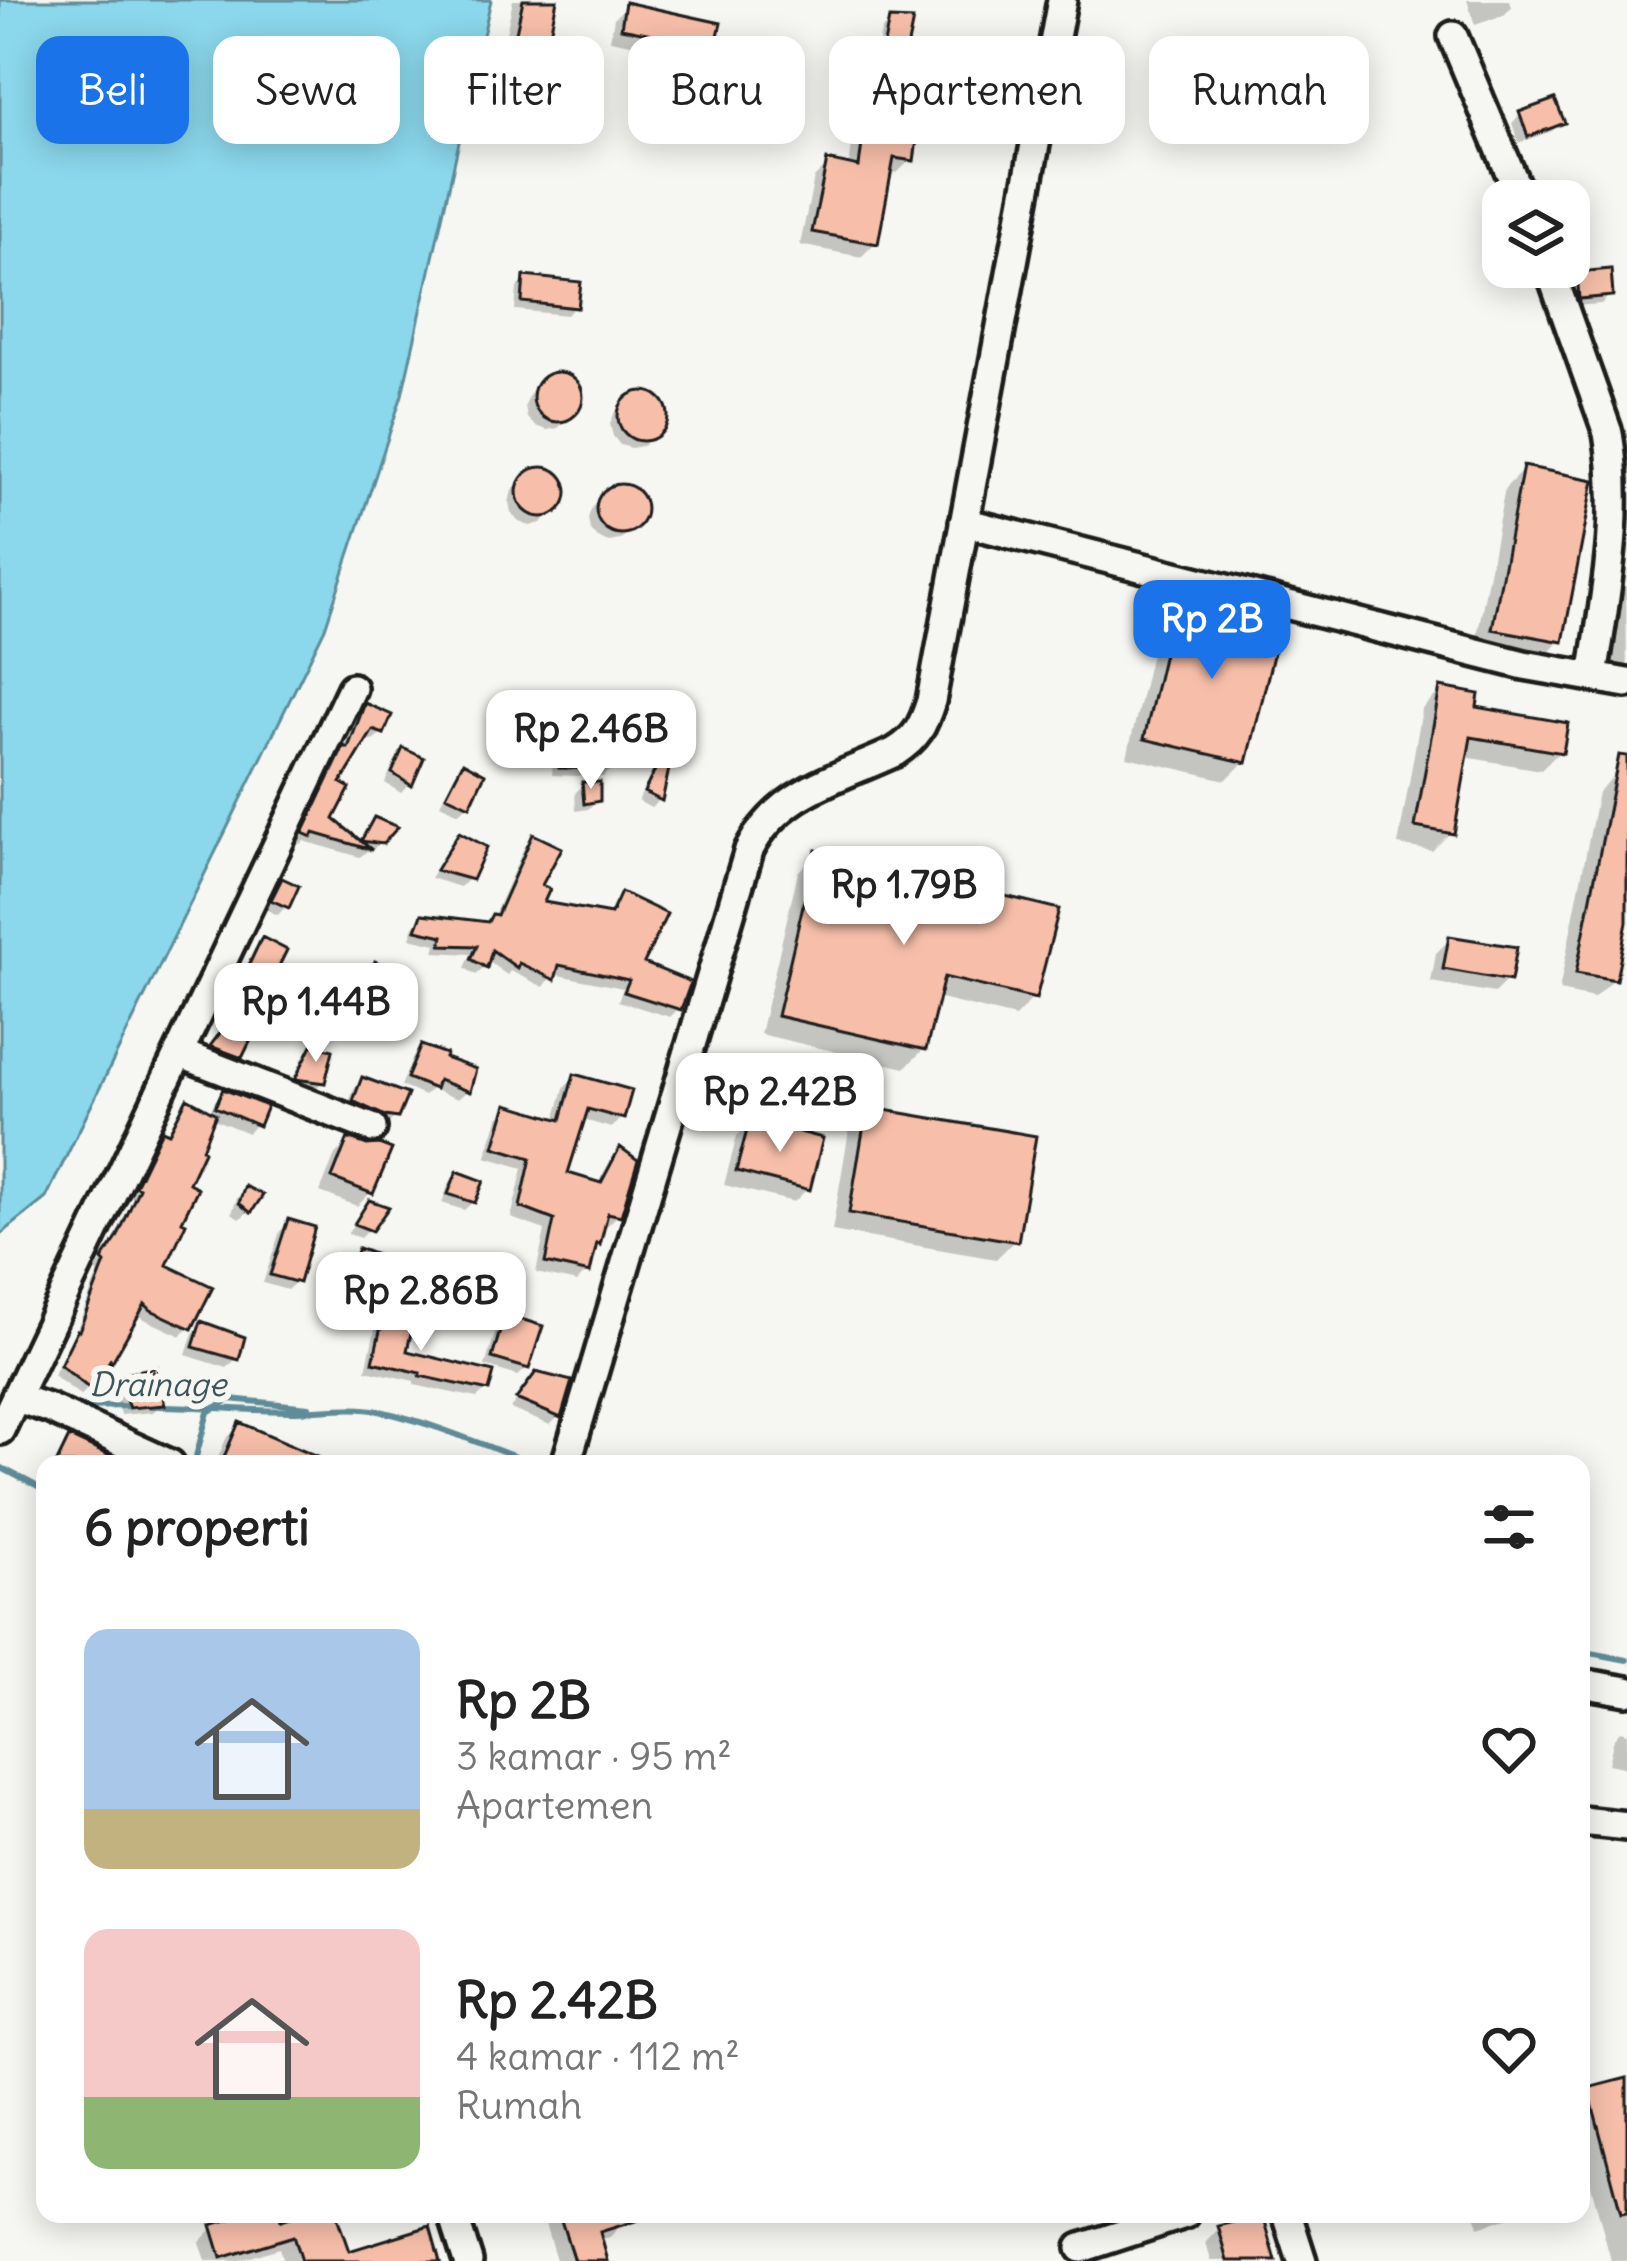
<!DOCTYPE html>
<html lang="id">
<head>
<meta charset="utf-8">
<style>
	:root { --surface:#fff; --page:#f6f6f6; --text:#222; --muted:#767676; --accent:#1a73e8 }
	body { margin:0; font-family:Delius,sans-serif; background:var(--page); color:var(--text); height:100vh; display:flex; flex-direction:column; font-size:45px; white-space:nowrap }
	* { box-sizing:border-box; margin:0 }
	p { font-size:39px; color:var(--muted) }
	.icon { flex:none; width:66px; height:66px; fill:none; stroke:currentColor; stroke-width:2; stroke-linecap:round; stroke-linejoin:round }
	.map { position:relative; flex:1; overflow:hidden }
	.side { position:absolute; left:36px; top:1455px; width:1554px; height:768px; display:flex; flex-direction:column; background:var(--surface); border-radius:24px; box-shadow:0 6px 30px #0003 }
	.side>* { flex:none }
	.banner { position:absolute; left:36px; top:36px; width:1557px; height:108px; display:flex; gap:24px }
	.controls { position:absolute; left:1482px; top:180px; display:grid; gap:24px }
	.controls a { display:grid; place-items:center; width:108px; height:108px; border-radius:24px; background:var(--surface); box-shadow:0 6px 30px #0003; font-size:60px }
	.price { position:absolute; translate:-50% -102px; padding:0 27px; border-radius:24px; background:#fff; color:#222; font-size:39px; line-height:78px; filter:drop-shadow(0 3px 6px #0008) }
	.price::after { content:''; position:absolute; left:50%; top:72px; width:36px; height:27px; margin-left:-18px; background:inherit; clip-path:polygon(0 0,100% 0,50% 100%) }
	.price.current { background:var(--accent); color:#fff }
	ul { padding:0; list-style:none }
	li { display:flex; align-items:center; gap:36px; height:300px; padding:0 48px }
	li span { display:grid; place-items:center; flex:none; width:336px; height:240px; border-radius:24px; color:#555 }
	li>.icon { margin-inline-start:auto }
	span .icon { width:144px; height:144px; fill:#fffc; stroke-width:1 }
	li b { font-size:51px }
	h2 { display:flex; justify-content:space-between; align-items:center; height:144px; padding:0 48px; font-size:51px }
	.tag { padding:0 42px; border-radius:24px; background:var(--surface); box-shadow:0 6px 30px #0003; font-size:42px; line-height:108px }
	.tag.current { background:var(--accent); color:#fff }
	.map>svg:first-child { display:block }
	.water { fill:#8bd7eb; stroke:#5f8c98; stroke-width:3 }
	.shadow { fill:#0003 }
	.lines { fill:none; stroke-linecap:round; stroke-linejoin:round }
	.stream { stroke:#5f8c98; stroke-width:6 }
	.building { fill:#f7bfaa; stroke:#1c1c1c; stroke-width:3 }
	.minor-casing { stroke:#1c1c1c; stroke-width:36 }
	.minor { stroke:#f6f6f2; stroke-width:27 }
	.labels { text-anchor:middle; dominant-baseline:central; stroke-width:12; stroke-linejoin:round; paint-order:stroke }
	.water-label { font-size:33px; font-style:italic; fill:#3d545a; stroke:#f6f6f2 }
</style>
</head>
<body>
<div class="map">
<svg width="1627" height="2261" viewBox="0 0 1627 2261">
	<rect width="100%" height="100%" fill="#f6f6f2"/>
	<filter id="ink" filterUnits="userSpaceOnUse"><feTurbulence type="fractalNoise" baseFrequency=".00833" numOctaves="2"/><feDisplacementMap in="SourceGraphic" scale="24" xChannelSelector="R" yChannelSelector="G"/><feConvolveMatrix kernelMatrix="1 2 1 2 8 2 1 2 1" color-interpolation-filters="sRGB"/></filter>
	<g filter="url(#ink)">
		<path class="water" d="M0 0H491L402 395 325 628 46 1198 0 1235Z"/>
		<path class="shadow" d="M513 0H554L528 121 515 135 486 129Z
			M1467 0H1510L1512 7 1504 15 1475 25Z
			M626 6 717 25 696 121 683 133 660 128 677 53 610 40 614 18Z
			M890 22 895 91 887 100 869 92 881 31Z
			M867 115 911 159 897 173 888 172 875 243 861 257 800 245 814 178 828 164 849 168 854 129Z
			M1520 115 1561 123 1552 131 1519 143 1512 123Z
			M1578 275 1610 295 1601 304 1572 306 1569 284Z
			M525 280 575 306 567 315 515 310 517 288Z
			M560 375 571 379 579 387 581 399 577 410 558 428 547 430 535 426 527 418 525 406 529 395 549 377Z
			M645 393 656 397 664 406 666 417 662 428 643 446 631 448 620 445 613 436 610 424 614 414 633 395Z
			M1524 469 1560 641 1541 660 1475 647 1505 488Z
			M543 470 554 474 562 482 565 494 561 505 541 523 530 526 519 522 511 513 509 502 512 490 532 472Z
			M623 487 633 491 641 500 644 511 640 522 620 540 609 542 598 538 590 530 588 518 592 507 611 489Z
			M1626 587 1627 672 1613 671V626L1617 596Z
			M1177 605 1245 761 1226 780 1127 757 1158 624Z
			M1441 690 1473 709 1560 751 1541 770 1465 757 1451 832 1432 851 1398 845 1422 709Z
			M365 707 382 732 373 741 365 738 337 784 330 819 358 843 375 821 393 828 371 852 367 851 360 857 304 841 301 844 297 842 336 758 343 751 357 715Z
			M669 748 660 799 651 808 638 801 660 757Z
			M404 752 410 784 401 793 385 783 395 760Z
			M562 752 612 768 603 777 552 775 553 760Z
			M463 766 468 804 459 813 440 804 455 774Z
			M1617 773 1627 775V906L1613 979 1594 998 1559 991 1598 792Z
			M583 785 597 800 588 809 576 811 575 793Z
			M460 836 469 878 460 887 430 878 451 845Z
			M534 838 539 904 608 916 613 904 622 896 640 965 679 1008 670 1017 618 1001 623 988 553 974 544 987 510 971 507 975 486 960 485 967 476 975 465 968 471 954 434 952 436 944 410 938 414 926 423 917 485 925 493 917 525 846Z
			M817 853 1033 998 1015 1017 936 998 924 1049 905 1068 760 1034 798 872Z
			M282 881 286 906 278 915 265 909 274 890Z
			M1450 939 1508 979 1494 993 1431 982 1436 953Z
			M262 941 268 981 291 1011 283 1019 264 1008 240 1057 231 1065 204 1055 219 1036 232 1005 222 1000 230 982 239 973 242 975 254 949Z
			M375 965 401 977 388 1017 380 1025 355 1006 367 973Z
			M312 1048 323 1081 314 1090 289 1087 303 1057Z
			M422 1048 467 1091 458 1099 431 1089 424 1096 401 1086 413 1057Z
			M575 1077 622 1117 611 1128 581 1119 564 1175 597 1185 610 1161 620 1151 619 1214 608 1225 602 1223 598 1243 592 1249 587 1271 577 1282 536 1273 545 1230 511 1218 523 1168 486 1157 498 1118 508 1108 555 1121 564 1088Z
			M363 1080 396 1116 387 1125 375 1123 346 1110 354 1089Z
			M223 1093 256 1124 248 1133 211 1118 185 1185 163 1266 189 1327 181 1336 142 1318 137 1313 109 1362 81 1396 53 1375 74 1337 98 1273 95 1271 109 1250 133 1197 129 1196 154 1142 163 1134 166 1135 179 1111 188 1102 209 1114 215 1101Z
			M868 1111 1015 1240 996 1259 832 1231 849 1130Z
			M751 1122 808 1188 794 1202 724 1185 737 1136Z
			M348 1141 371 1192 357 1206 320 1192 335 1155Z
			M457 1174 473 1202 464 1210 442 1203 449 1183Z
			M245 1190 249 1211 240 1219 232 1213 237 1198Z
			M370 1204 369 1229 360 1238 347 1233Z
			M289 1223 296 1282 287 1290 263 1283 280 1231Z
			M358 1252 369 1274 366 1278 349 1272Z
			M387 1308 403 1353 486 1390 477 1398 414 1385V1381L366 1370 378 1316Z
			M506 1317 527 1368 518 1376 485 1366 497 1326Z
			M202 1325 236 1359 227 1368 186 1355 193 1333Z
			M118 1378 162 1404 153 1412 121 1415 109 1387Z
			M528 1385 558 1417 550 1425 510 1409Z
			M240 1425 305 1464H215L226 1439Z
			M1620 1731 1627 1733V1768L1608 1764 1614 1738Z
			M1627 2081V2261H1611L1581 2147V2100L1590 2091Z
			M257 2214H276L279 2224 309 2214H333L342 2261H283L279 2248 237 2261H205L199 2242 213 2228Z
			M542 2214H621L623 2223 610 2237 599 2240 605 2261H554L556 2260Z
			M1475 2214H1519L1479 2227Z
			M1219 2229 1273 2261H1211L1206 2243Z"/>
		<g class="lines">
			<path class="stream" d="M151 1406C198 1405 244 1411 291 1411 322 1411 353 1405 384 1412 435 1424 485 1446 534 1464
				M73 1407 132 1406
				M194 1464 208 1412 230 1399 309 1407
				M0 1467 40 1488 45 1494
				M1581 1651 1627 1660"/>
		</g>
		<path class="building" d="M523 0H557L531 123 498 116Z
			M625 2 721 23 698 122 671 116 688 41 621 28Z
			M889 19 913 20 898 93 876 84Z
			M1555 99 1565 123 1528 137 1519 112Z
			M866 112 920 119 914 161 894 158 878 244 812 232 827 160 859 167Z
			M1611 269 1613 296 1579 299 1577 272Z
			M524 276 581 282 578 308 522 302Z
			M533 397a25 25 0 1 1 50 0a25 25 0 1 1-50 0Z
			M618 416a25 25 0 1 1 50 0a25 25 0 1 1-50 0Z
			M1523 466 1594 480 1563 642 1492 629Z
			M517 492a25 25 0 1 1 50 0a25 25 0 1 1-50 0Z
			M596 509a25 25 0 1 1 50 0a25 25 0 1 1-50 0Z
			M1176 602 1280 626 1247 763 1144 739Z
			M1440 687 1479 694 1477 707 1568 723 1563 753 1471 737 1454 834 1415 827Z
			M365 703 392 715 384 734 373 730 341 783 350 788 334 819 372 850 314 833 312 837 303 833 344 746 348 748Z
			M668 744 674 746 662 801 644 792Z
			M403 748 424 758 412 786 392 773Z
			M561 749 616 760 615 769 559 768Z
			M1619 755 1627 756V922L1616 980 1576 973Z
			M463 762 485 774 470 806 446 795Z
			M582 782H600V801L584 804Z
			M374 817 398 827 383 844 361 841Z
			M459 832 487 847 472 880 436 870Z
			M533 834 562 848 542 885 550 889 544 902 611 914 621 892 667 914 644 963 691 982 681 1010 624 992 629 980 559 965 555 980 519 963 517 968 492 950 487 968 471 959 477 946 441 945 443 936 416 930 422 914 488 922 492 914 497 915Z
			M816 850 1059 909 1036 999 944 977 926 1050 777 1016Z
			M282 878 299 886 289 908 271 900Z
			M1449 936 1517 947 1511 981 1443 969Z
			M262 937 287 950 272 980 302 997 294 1013 271 999 242 1058 210 1046 227 1024 238 996 228 991 238 970 245 973Z
			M375 961 404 975 391 1018 362 997Z
			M312 1045 333 1050 325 1083 295 1079Z
			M421 1045 446 1054 445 1058 476 1069 470 1092 438 1080 435 1089 407 1078Z
			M574 1074 632 1090 624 1119 588 1109 568 1173 601 1183 620 1147 638 1160 621 1216 608 1213 600 1245 597 1243 590 1273 545 1263 554 1220 520 1207 531 1158 494 1147 507 1104 561 1120Z
			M362 1077 408 1094 398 1118 385 1116 353 1101Z
			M223 1089 267 1106 259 1126 215 1107Z
			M187 1098 216 1114 202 1149 204 1151 189 1183 198 1188 182 1221 186 1223 167 1265 213 1287 192 1329 151 1310 145 1304 111 1364 110 1360 91 1390 60 1365 77 1330 79 1331 105 1263 102 1260 117 1238 139 1188 135 1186 162 1130 169 1133Z
			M867 1107 1036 1136 1018 1242 849 1213Z
			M750 1119 823 1138 810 1190 736 1171Z
			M348 1138 367 1145 379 1144 392 1149 373 1194 332 1178Z
			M457 1171 484 1181 475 1203 448 1194Z
			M245 1186 263 1195 251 1213 239 1203Z
			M369 1200 389 1207 372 1231 354 1224Z
			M288 1219 315 1227 299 1283 270 1275Z
			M358 1248 379 1256 372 1276 350 1268Z
			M386 1304 416 1311 407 1351 494 1372 489 1391 420 1376 421 1373 373 1362Z
			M505 1314 543 1326 529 1369 492 1358Z
			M201 1321 245 1337 239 1360 193 1347Z
			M157 1367 165 1405 129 1408 116 1375Z
			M536 1372 572 1381 561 1418 516 1399Z
			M239 1422 336 1464H221Z
			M69 1437 127 1464H56Z
			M1627 2078V2212L1621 2213 1588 2088Z
			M247 2214H279L281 2220 300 2214H336L349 2251 430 2226 440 2261H301L293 2236 221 2258 211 2225Z
			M559 2214H644L645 2218 600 2232 608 2261H574Z
			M1263 2214 1276 2261H1228L1218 2226Z"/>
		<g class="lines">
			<g class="minor-casing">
				<path id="minor" d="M1453 36 1522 201
					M1549 267 1608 433C1622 514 1605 596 1593 677
					M964 522 1524 665 1627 683
					M179 1053 372 1128
					M17 1398 50 1409 170 1464
					M0 1430 352 688
					M566 1464 749 850C780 790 838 779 895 752 917 738 923 726 931 701L1062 0
					M1581 1683 1627 1691
					M1581 1821 1627 1826
					M453 2214 468 2261
					M1287 2214 1302 2261
					M1081 2248 1185 2214"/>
			</g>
			<use href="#minor" class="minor"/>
		</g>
	</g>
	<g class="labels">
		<g class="water-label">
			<text x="158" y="1384">Drainage</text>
		</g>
	</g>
</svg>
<div class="controls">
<a><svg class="icon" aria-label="layers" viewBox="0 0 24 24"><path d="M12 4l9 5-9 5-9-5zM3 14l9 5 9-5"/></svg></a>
</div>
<b class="price current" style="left:1212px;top:682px">Rp 2B</b>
<b class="price" style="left:591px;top:792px">Rp 2.46B</b>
<b class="price" style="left:904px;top:948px">Rp 1.79B</b>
<b class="price" style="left:316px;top:1065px">Rp 1.44B</b>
<b class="price" style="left:780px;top:1155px">Rp 2.42B</b>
<b class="price" style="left:421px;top:1354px">Rp 2.86B</b>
<div class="banner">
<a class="tag current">Beli</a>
<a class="tag">Sewa</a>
<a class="tag">Filter</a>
<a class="tag">Baru</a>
<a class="tag">Apartemen</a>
<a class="tag">Rumah</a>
</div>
<section class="side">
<h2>6 properti<svg class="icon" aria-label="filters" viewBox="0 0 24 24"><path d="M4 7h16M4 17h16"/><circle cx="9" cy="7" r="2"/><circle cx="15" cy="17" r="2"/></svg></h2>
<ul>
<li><span style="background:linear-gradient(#a9c7e8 75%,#c2b280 0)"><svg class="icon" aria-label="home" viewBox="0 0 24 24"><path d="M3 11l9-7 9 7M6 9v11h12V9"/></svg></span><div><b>Rp 2B</b><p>3 kamar · 95 m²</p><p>Apartemen</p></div><svg class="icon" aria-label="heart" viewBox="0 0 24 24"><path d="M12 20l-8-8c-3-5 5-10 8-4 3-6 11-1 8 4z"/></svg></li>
<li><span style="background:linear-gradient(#f6c9c9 70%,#8fb573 0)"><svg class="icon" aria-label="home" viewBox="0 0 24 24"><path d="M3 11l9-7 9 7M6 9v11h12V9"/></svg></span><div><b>Rp 2.42B</b><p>4 kamar · 112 m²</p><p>Rumah</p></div><svg class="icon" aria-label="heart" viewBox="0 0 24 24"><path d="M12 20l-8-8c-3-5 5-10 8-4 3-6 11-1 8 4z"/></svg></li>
</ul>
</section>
</div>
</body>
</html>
